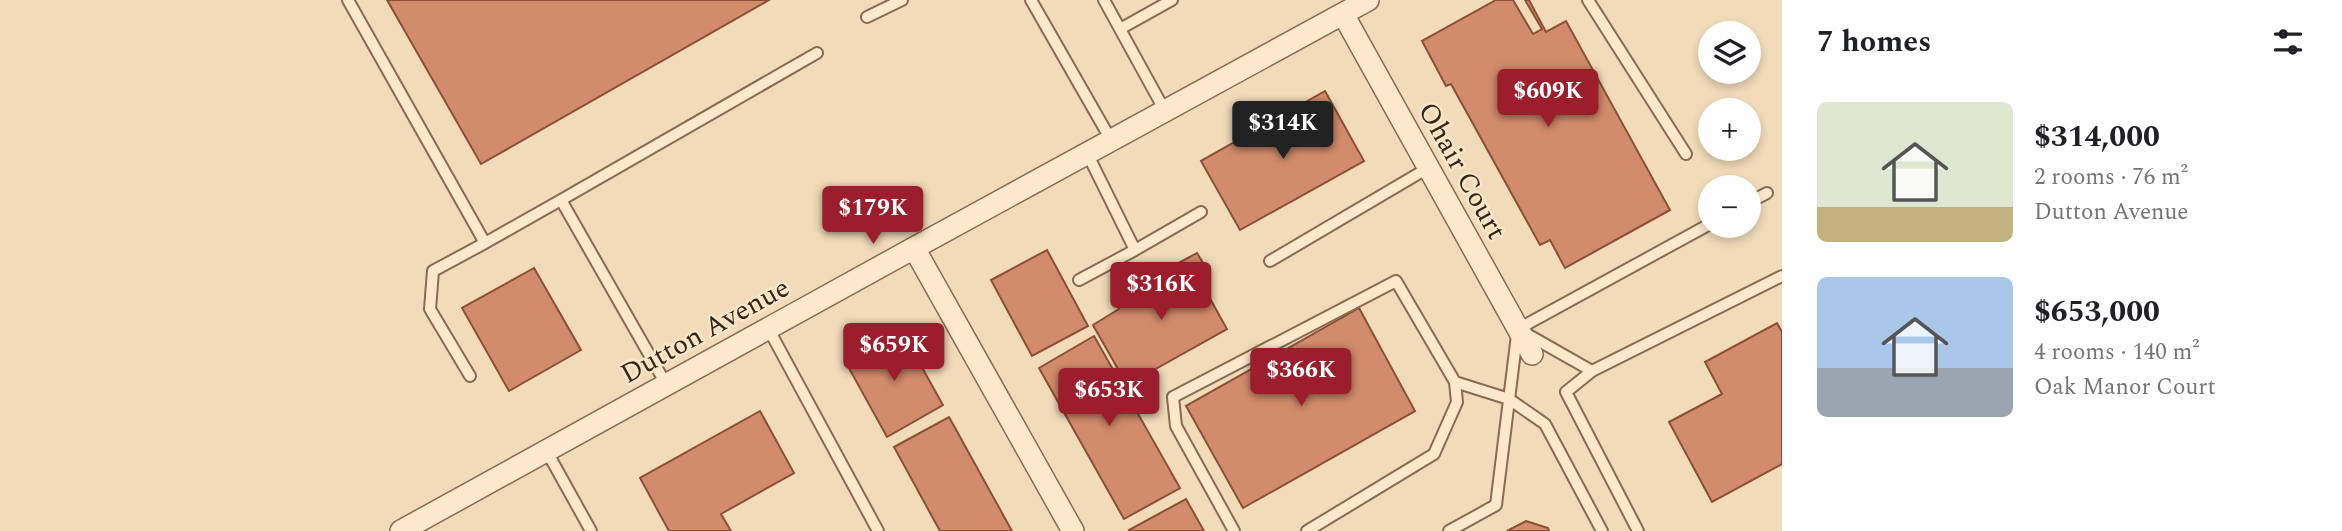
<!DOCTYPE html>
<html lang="en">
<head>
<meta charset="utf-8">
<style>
	:root { --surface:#fff; --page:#f2f2f2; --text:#202124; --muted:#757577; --accent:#9c1e2c }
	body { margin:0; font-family:Spectral,serif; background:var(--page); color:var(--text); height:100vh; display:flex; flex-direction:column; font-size:26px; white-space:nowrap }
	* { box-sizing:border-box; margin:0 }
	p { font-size:23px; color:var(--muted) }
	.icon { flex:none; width:38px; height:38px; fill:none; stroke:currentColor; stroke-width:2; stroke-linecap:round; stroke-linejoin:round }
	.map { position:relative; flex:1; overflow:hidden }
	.drawer { display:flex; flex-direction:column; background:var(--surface); width:560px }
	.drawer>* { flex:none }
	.fabs { position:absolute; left:1698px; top:21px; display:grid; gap:14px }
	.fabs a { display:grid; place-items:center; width:63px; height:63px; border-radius:50%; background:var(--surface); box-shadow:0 4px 10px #0003; font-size:35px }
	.price { position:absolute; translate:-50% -60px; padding:0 16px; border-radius:7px; background:var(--accent); color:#fff; font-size:23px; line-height:46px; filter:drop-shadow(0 2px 4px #0008) }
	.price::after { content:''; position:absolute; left:50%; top:42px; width:21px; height:16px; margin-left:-10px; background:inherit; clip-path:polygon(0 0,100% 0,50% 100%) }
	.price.active { background:#222; color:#fff }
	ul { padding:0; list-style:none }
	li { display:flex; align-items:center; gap:21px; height:175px; padding:0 35px }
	li span { display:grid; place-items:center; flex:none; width:196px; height:140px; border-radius:10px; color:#555 }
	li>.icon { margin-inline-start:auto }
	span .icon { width:84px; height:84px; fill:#fffc; stroke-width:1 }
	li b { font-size:30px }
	h2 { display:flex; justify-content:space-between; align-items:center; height:84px; padding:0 35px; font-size:30px }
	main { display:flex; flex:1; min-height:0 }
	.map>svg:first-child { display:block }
	.building { fill:#d38c6b; stroke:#8a4f36; stroke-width:2 }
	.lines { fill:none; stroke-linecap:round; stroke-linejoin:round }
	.lane-casing { stroke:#896a52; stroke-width:14 }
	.street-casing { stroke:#896a52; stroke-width:24 }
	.lane { stroke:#fce9cc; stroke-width:10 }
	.street { stroke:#fce9cc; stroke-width:21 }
	.labels { text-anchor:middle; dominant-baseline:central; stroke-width:5; stroke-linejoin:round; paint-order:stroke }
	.street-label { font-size:28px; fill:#362419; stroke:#f8e6c9 }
</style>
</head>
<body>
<main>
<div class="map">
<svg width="1782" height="531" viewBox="0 0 1782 531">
	<rect width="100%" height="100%" fill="#f1dbb9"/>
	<path class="building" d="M387 0H769L481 164Z
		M1496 0H1513L1533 34 1542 29 1525 0H1529L1546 32 1566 21 1670 210 1565 268 1550 240 1540 245 1451 84 1446 86 1422 41Z
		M1325 91 1364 161 1240 230 1201 161Z
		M1047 250 1088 326 1032 356 991 280Z
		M1197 253 1208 271 1198 277 1227 329 1127 385 1093 325 1119 309 1114 300 1136 287 1141 296 1165 282 1160 273Z
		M534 268 581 350 509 391 462 308Z
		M1359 308 1415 411 1243 508 1186 406Z
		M1777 323 1782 332V464L1712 502 1669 422 1722 394 1705 362Z
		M901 330 943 405 887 437 845 361Z
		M1094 336 1180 488 1124 519 1039 368Z
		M760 411 794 473 721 514 731 531H669L640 478Z
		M949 417 1012 531H940L894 447Z
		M1186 499 1204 531H1130L1129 530Z
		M1526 521 1548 528 1549 531H1507Z"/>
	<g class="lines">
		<g class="lane-casing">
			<path id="lane" d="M348 0 485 243 561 200
				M1031 0 1111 140
				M1104 0 1165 111
				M1588 0 1686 154
				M867 17 902 0
				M1120 29 1172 0
				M1087 153 1135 250 1201 212
				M1748 203 1767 193
				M1710 224 1518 329 1592 371 1782 276
				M1270 261 1428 168
				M1079 280 1135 250
				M768 328 878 531
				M1592 371 1566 392 1638 531
				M470 376 430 309 433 271 485 243
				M1455 382 1509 399 1545 424 1602 531
				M666 384 561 200 817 53
				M546 450 591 531
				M1234 531 1176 426 1173 397 1396 281 1455 382 1457 402 1434 454 1307 531
				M1449 531 1496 505 1517 335"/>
		</g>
		<g class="street-casing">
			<path id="street" d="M1343 14 1532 354
				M914 248 1073 531
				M401 531 914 248 1368 0"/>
		</g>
		<use href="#lane" class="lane"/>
		<use href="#street" class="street"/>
	</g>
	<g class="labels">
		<g class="street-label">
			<text transform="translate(1462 171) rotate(61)">Ohair Court</text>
			<text transform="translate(705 331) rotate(-29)">Dutton Avenue</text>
		</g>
	</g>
</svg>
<div class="fabs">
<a><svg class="icon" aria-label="layers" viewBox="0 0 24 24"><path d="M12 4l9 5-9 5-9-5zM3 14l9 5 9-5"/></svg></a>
<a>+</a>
<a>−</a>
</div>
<b class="price" style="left:1548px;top:129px">$609K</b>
<b class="price active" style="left:1283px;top:161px">$314K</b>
<b class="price" style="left:873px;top:246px">$179K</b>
<b class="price" style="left:1161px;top:322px">$316K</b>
<b class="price" style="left:894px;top:383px">$659K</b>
<b class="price" style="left:1301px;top:408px">$366K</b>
<b class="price" style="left:1109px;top:428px">$653K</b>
</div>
<section class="drawer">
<h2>7 homes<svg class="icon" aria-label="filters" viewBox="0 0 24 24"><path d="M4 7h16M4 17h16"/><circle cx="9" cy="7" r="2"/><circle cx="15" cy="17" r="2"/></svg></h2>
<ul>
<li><span style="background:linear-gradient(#dfe7d0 75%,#c2b280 0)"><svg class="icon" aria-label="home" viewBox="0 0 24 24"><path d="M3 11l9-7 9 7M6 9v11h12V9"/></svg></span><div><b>$314,000</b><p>2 rooms · 76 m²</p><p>Dutton Avenue</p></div></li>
<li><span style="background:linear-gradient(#a9c7e8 65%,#9aa5b1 0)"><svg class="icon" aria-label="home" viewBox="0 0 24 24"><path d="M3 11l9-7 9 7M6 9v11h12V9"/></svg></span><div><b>$653,000</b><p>4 rooms · 140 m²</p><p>Oak Manor Court</p></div></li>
</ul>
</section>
</main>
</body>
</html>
